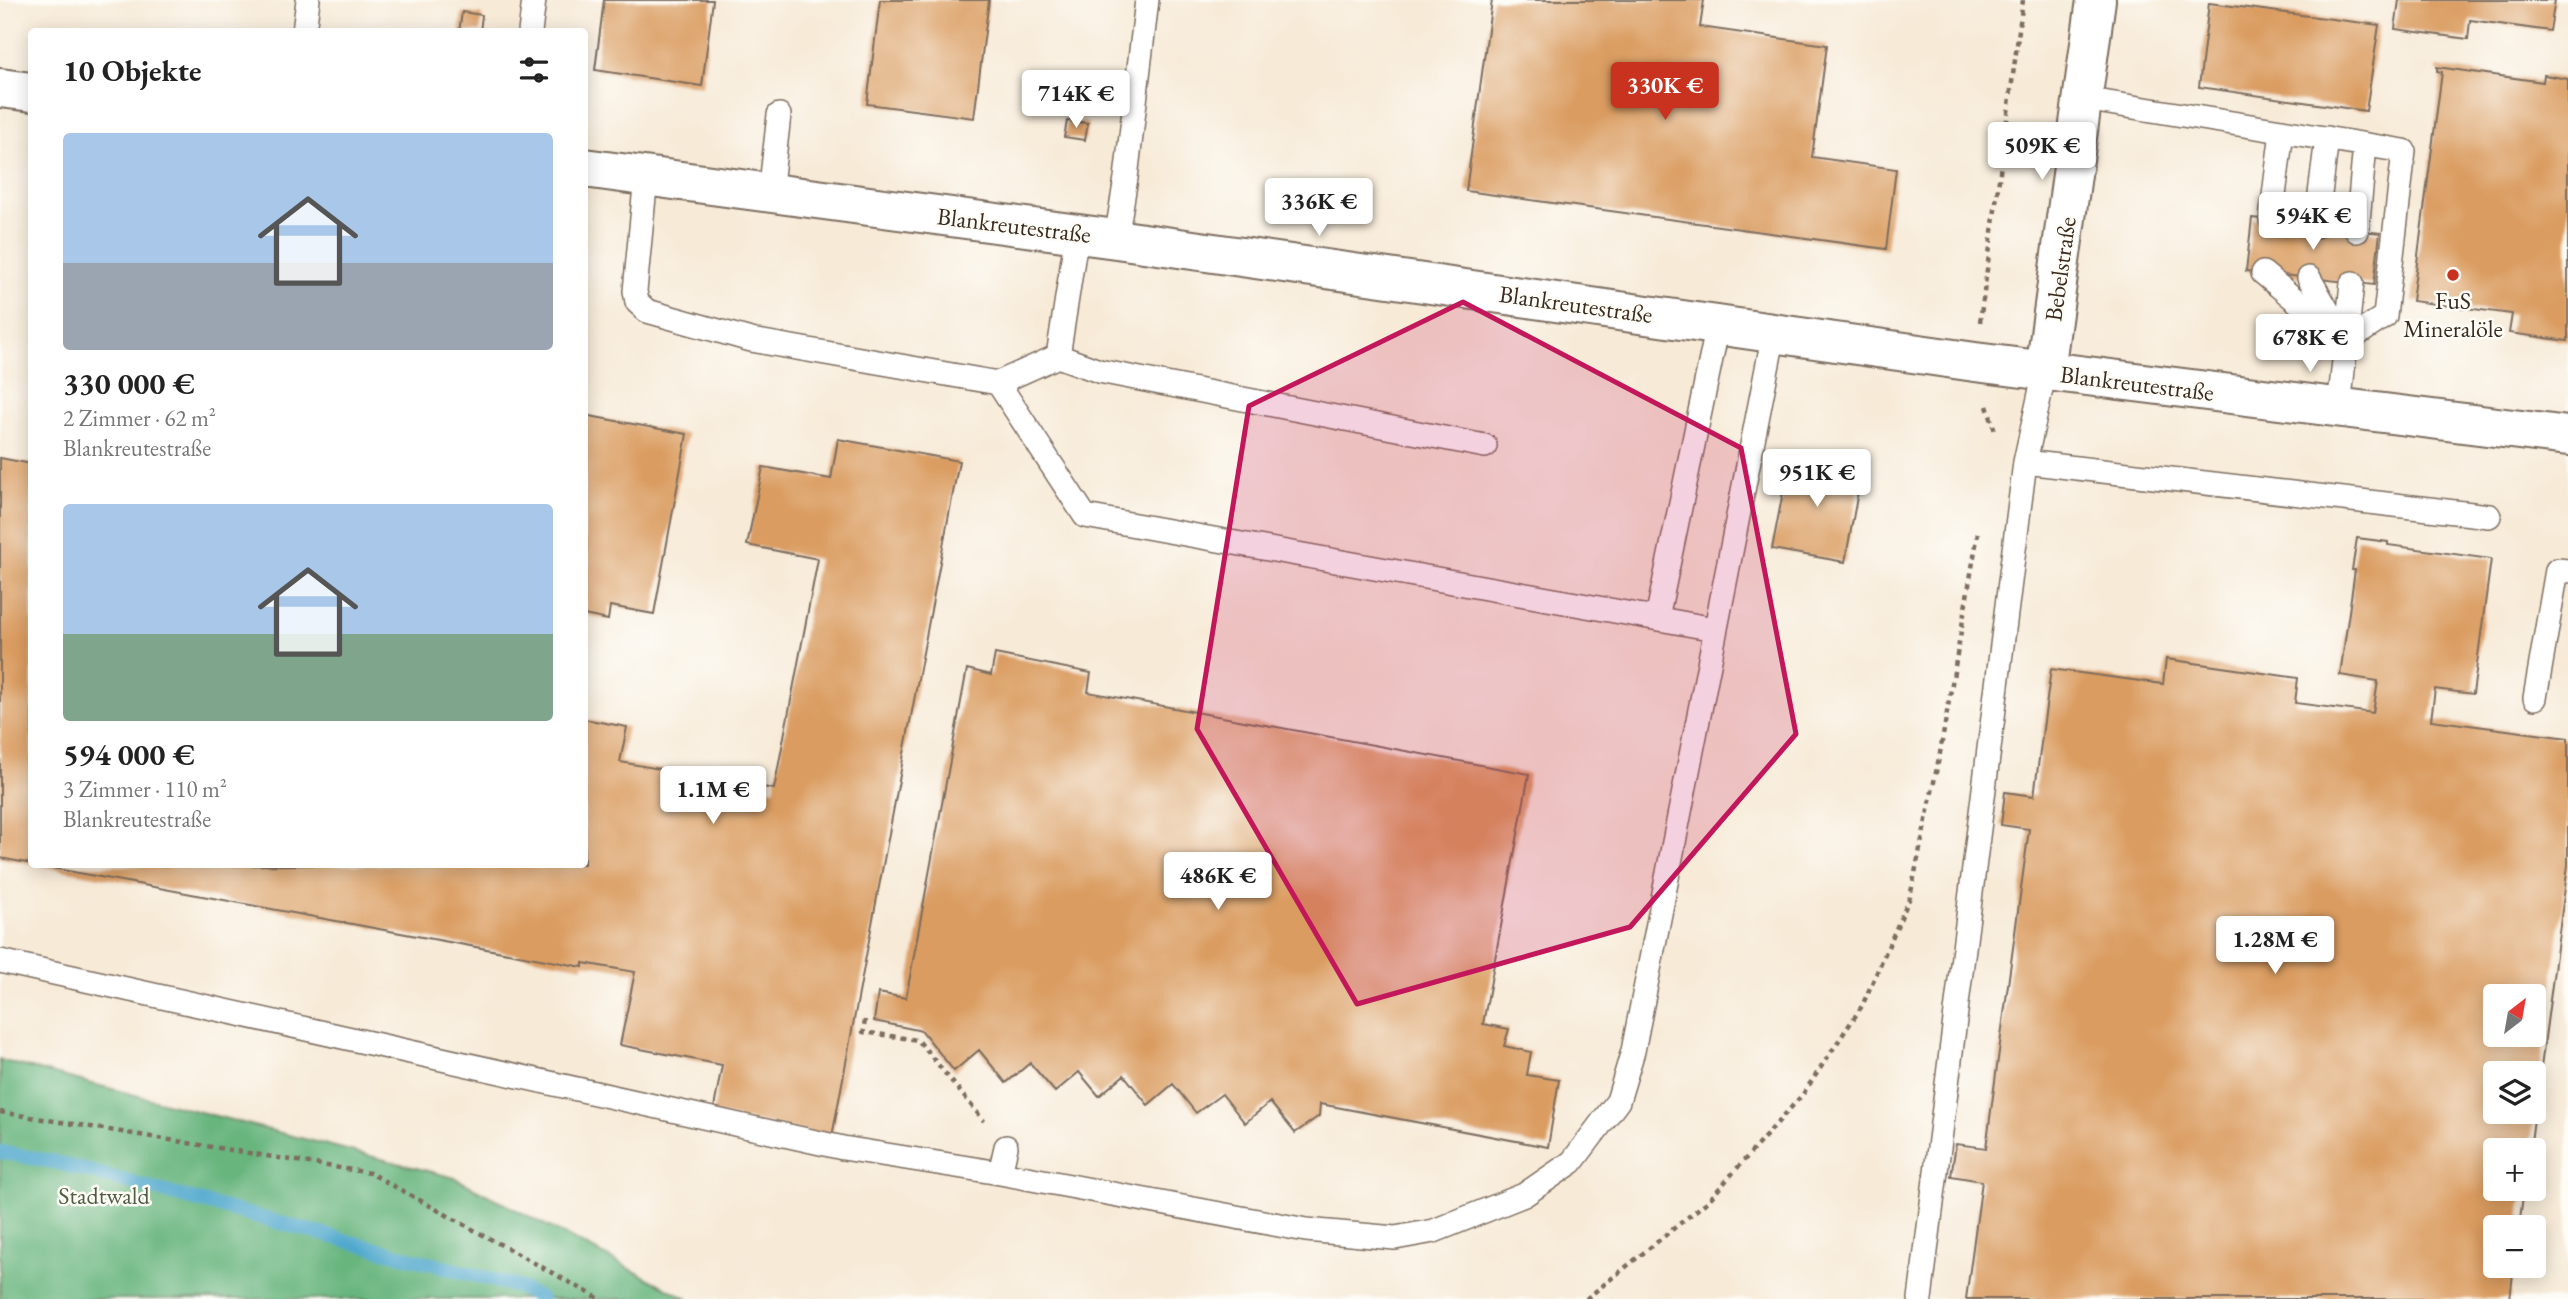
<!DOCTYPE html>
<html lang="de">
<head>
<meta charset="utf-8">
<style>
	:root { --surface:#fff; --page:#f2f2f2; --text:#222; --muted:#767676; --accent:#c8321e }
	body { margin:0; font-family:"EB Garamond",serif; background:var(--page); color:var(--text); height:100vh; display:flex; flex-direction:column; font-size:26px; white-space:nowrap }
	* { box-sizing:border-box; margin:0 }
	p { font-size:23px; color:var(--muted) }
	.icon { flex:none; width:38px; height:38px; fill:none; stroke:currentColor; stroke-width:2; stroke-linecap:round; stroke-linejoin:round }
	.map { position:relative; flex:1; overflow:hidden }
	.panel { position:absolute; left:28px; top:28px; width:560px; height:840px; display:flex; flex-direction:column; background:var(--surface); border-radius:7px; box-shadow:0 4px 18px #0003 }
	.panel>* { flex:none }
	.needle { width:46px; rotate:31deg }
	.controls { position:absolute; left:2483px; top:984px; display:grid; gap:14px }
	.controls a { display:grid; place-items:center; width:63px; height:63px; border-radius:7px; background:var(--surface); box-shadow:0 4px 18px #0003; font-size:35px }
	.price { position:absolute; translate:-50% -60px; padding:0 16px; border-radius:7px; background:#fff; color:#222; font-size:23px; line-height:46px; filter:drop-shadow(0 2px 4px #0008) }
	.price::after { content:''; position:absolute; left:50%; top:42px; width:21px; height:16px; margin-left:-10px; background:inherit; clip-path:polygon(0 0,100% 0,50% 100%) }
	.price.selected { background:var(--accent); color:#fff }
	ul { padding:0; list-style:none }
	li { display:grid; align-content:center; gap:14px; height:371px; padding:0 35px }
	li span { display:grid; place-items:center; height:217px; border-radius:7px; color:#555 }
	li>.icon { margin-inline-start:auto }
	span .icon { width:126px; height:126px; fill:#fffc; stroke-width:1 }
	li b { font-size:30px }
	h2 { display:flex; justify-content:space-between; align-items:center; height:84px; padding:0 35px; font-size:30px }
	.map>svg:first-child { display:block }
	.forest { fill:#68b57e; stroke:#52704e; stroke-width:2 }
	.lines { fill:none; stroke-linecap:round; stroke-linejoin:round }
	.stream { stroke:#50a8cd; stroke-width:14 }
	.building { fill:#da9c61; fill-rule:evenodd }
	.service-casing { stroke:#7d6d5f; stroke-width:26 }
	.minor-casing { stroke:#7d6d5f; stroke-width:42 }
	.path { stroke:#7d6d5f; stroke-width:4.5; stroke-dasharray:5 5; stroke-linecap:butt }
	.service { stroke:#fff; stroke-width:23 }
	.minor { stroke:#fff; stroke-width:38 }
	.marked { fill:#c2185b; fill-opacity:0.2; stroke:#c2185b; stroke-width:5; stroke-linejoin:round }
	.poi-dot { fill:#c8321e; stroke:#fdfcf7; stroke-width:2.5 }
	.labels { text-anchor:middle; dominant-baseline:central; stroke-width:5; stroke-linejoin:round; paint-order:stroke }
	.street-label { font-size:24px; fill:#3b2a1e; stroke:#fdfcf7 }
	.poi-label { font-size:24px; fill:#3b2a1e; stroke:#fdfcf7 }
	.park-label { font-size:24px; fill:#505d42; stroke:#fdfcf7 }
</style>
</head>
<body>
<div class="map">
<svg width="2568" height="1299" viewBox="0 0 2568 1299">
	<rect width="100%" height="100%" fill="#fdfcf7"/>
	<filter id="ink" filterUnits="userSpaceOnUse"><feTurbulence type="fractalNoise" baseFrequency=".0143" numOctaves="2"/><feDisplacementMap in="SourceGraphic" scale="14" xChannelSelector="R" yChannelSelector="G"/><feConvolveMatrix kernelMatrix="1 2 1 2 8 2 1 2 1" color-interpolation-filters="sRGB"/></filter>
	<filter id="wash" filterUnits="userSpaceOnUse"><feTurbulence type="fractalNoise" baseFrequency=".00686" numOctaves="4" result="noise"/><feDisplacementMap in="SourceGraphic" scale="28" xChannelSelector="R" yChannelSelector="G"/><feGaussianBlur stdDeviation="1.57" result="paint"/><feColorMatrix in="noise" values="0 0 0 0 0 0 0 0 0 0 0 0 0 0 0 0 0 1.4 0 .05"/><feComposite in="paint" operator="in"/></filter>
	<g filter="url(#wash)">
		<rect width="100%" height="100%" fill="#f7ead7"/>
		<path class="forest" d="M0 1060 455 1178 688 1299H0Z"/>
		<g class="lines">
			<path class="stream" d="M0 1152 54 1162 518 1287 541 1299"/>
		</g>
		<g id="blocks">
			<path class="building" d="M604 0H713L702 86 595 70Z
				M880 0H989L974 118 867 104Z
				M1492 0H1704L1700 27 1827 45 1812 157 1896 169 1886 249 1466 191Z
				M2399 0H2555L2550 31 2470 20 2468 39 2395 29Z
				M2209 3 2379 25 2366 111 2199 87Z
				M462 12 482 15 480 32H459Z
				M2437 67 2543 82 2544 75 2568 79V341L2509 333 2512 314 2412 301 2442 72 2437 71Z
				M1067 121 1088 123 1085 140 1064 137Z
				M2252 218 2380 233 2374 285 2246 271Z
				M584 415 687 434 654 614 610 606 608 620 584 615Z
				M838 439 959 461 832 1137 713 1113 722 1065 620 1045 635 972 583 963V967L41 866 584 864V719L627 727 620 762 774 789 818 559 747 545 763 467 831 479Z
				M1790 456 1862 470 1845 562 1772 549Z
				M0 458 32 464V864L0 858Z
				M2357 538 2388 542V545L2491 559 2473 694 2435 689 2431 720 2568 738V865L2536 1105 2534 1073H2496V1111H2535L2530 1150H2496V1188H2524L2519 1227H2496V1265H2514L2510 1299H1966L1982 1181 1951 1176 1956 1144 1986 1148 2029 829 2001 825 2005 792 2034 796 2051 669 2163 684 2166 659 2298 678 2295 703 2373 713 2378 681 2340 675 2355 570H2352ZM2496 996H2534V1034H2496Z
				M995 654 1091 673 1088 692 1529 774 1483 1024 1509 1029 1504 1046 1531 1052 1527 1075 1559 1080 1548 1147 1320 1104 1319 1116 1295 1133 1270 1102 1245 1123 1222 1094 1196 1113 1173 1084 1148 1105 1124 1075 1099 1096 1079 1072 1055 1092 1030 1063 1006 1083 979 1050 954 1071 922 1031 874 1021 878 993 906 998 967 669 991 675Z"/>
		</g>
	</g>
	<g filter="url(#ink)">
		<use href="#blocks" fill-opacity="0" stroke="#7d6d5f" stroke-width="2"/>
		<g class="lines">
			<g class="service-casing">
				<path id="service" d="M304 32 308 0
					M530 32 534 0
					M2084 99 2404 151 2385 316 2346 342 2339 408
					M646 176 635 291 637 302 647 311 751 340 998 383 1085 516 1715 629
					M770 194 779 115
					M2271 220 2282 131
					M2316 226 2327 138
					M2357 231 2365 145
					M1116 239 1126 178 1147 0
					M2263 273 2346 342
					M2309 278 2337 327
					M2346 342 2352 283
					M1058 356 1099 371 1485 446
					M998 383 1058 356 1077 233
					M2025 462 2489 516
					M1657 618 1718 325
					M2535 698 2557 570 2568 571
					M0 961 843 1148 1000 1173 1306 1230 1395 1238 1434 1231 1524 1195 1572 1162 1618 1101 1633 1051 1774 333
					M1000 1173 1006 1147
					M1920 1299 2025 462 2045 371"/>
			</g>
			<g class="minor-casing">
				<path id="minor" d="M0 88 32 92
					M584 168 1116 239 1975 362 2568 436
					M2045 371 2096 0"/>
			</g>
			<path class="path" d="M1980 322 2023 0
				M1987 406 1995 431
				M865 1020 863 1032 918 1040 984 1121
				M0 1112 370 1173 600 1299
				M1586 1299 1708 1201 1803 1094 1862 1006 1910 897 1940 753 1978 533"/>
			<use href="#service" class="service"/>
			<use href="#minor" class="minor"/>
		</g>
	</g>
	<path class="marked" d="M1463 302 1741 448 1796 734 1630 927 1357 1004 1197 729 1249 406Z"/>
	<circle class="poi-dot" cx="2453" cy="275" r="7"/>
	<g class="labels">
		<g class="street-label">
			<text transform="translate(1014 225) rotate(7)">Blankreutestraße</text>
			<text transform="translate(2060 269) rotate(-82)">Bebelstraße</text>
			<text transform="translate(1576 304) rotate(8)">Blankreutestraße</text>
			<text transform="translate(2137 383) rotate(7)">Blankreutestraße</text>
		</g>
		<g class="poi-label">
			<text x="2453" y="300">FuS<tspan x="2453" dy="28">Mineralöle</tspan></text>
		</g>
		<g class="park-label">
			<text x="104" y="1195">Stadtwald</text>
		</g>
	</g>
</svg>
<div class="controls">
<a><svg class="needle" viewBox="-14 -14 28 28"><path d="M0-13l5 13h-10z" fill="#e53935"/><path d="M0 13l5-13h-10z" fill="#767676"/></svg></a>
<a><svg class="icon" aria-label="layers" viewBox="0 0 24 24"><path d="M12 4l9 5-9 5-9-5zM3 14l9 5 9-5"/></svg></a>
<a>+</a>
<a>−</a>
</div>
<b class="price selected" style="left:1665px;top:122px">330K €</b>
<b class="price" style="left:1076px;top:130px">714K €</b>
<b class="price" style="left:2042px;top:182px">509K €</b>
<b class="price" style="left:1319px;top:238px">336K €</b>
<b class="price" style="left:2313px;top:252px">594K €</b>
<b class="price" style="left:2310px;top:374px">678K €</b>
<b class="price" style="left:1817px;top:509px">951K €</b>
<b class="price" style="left:713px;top:826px">1.1M €</b>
<b class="price" style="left:1218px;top:912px">486K €</b>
<b class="price" style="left:2275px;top:976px">1.28M €</b>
<section class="panel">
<h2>10 Objekte<svg class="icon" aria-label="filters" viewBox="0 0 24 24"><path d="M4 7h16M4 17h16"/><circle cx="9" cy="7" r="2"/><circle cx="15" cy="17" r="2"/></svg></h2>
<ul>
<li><span style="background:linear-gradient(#a9c7e8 60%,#9aa5b1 0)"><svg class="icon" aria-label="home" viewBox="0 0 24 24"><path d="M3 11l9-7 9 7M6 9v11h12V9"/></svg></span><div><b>330 000 €</b><p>2 Zimmer · 62 m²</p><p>Blankreutestraße</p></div></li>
<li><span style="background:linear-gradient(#a9c7e8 60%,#7fa58c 0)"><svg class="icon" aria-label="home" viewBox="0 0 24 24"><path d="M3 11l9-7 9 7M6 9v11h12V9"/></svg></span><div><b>594 000 €</b><p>3 Zimmer · 110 m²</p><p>Blankreutestraße</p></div></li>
</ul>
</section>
</div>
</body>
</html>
